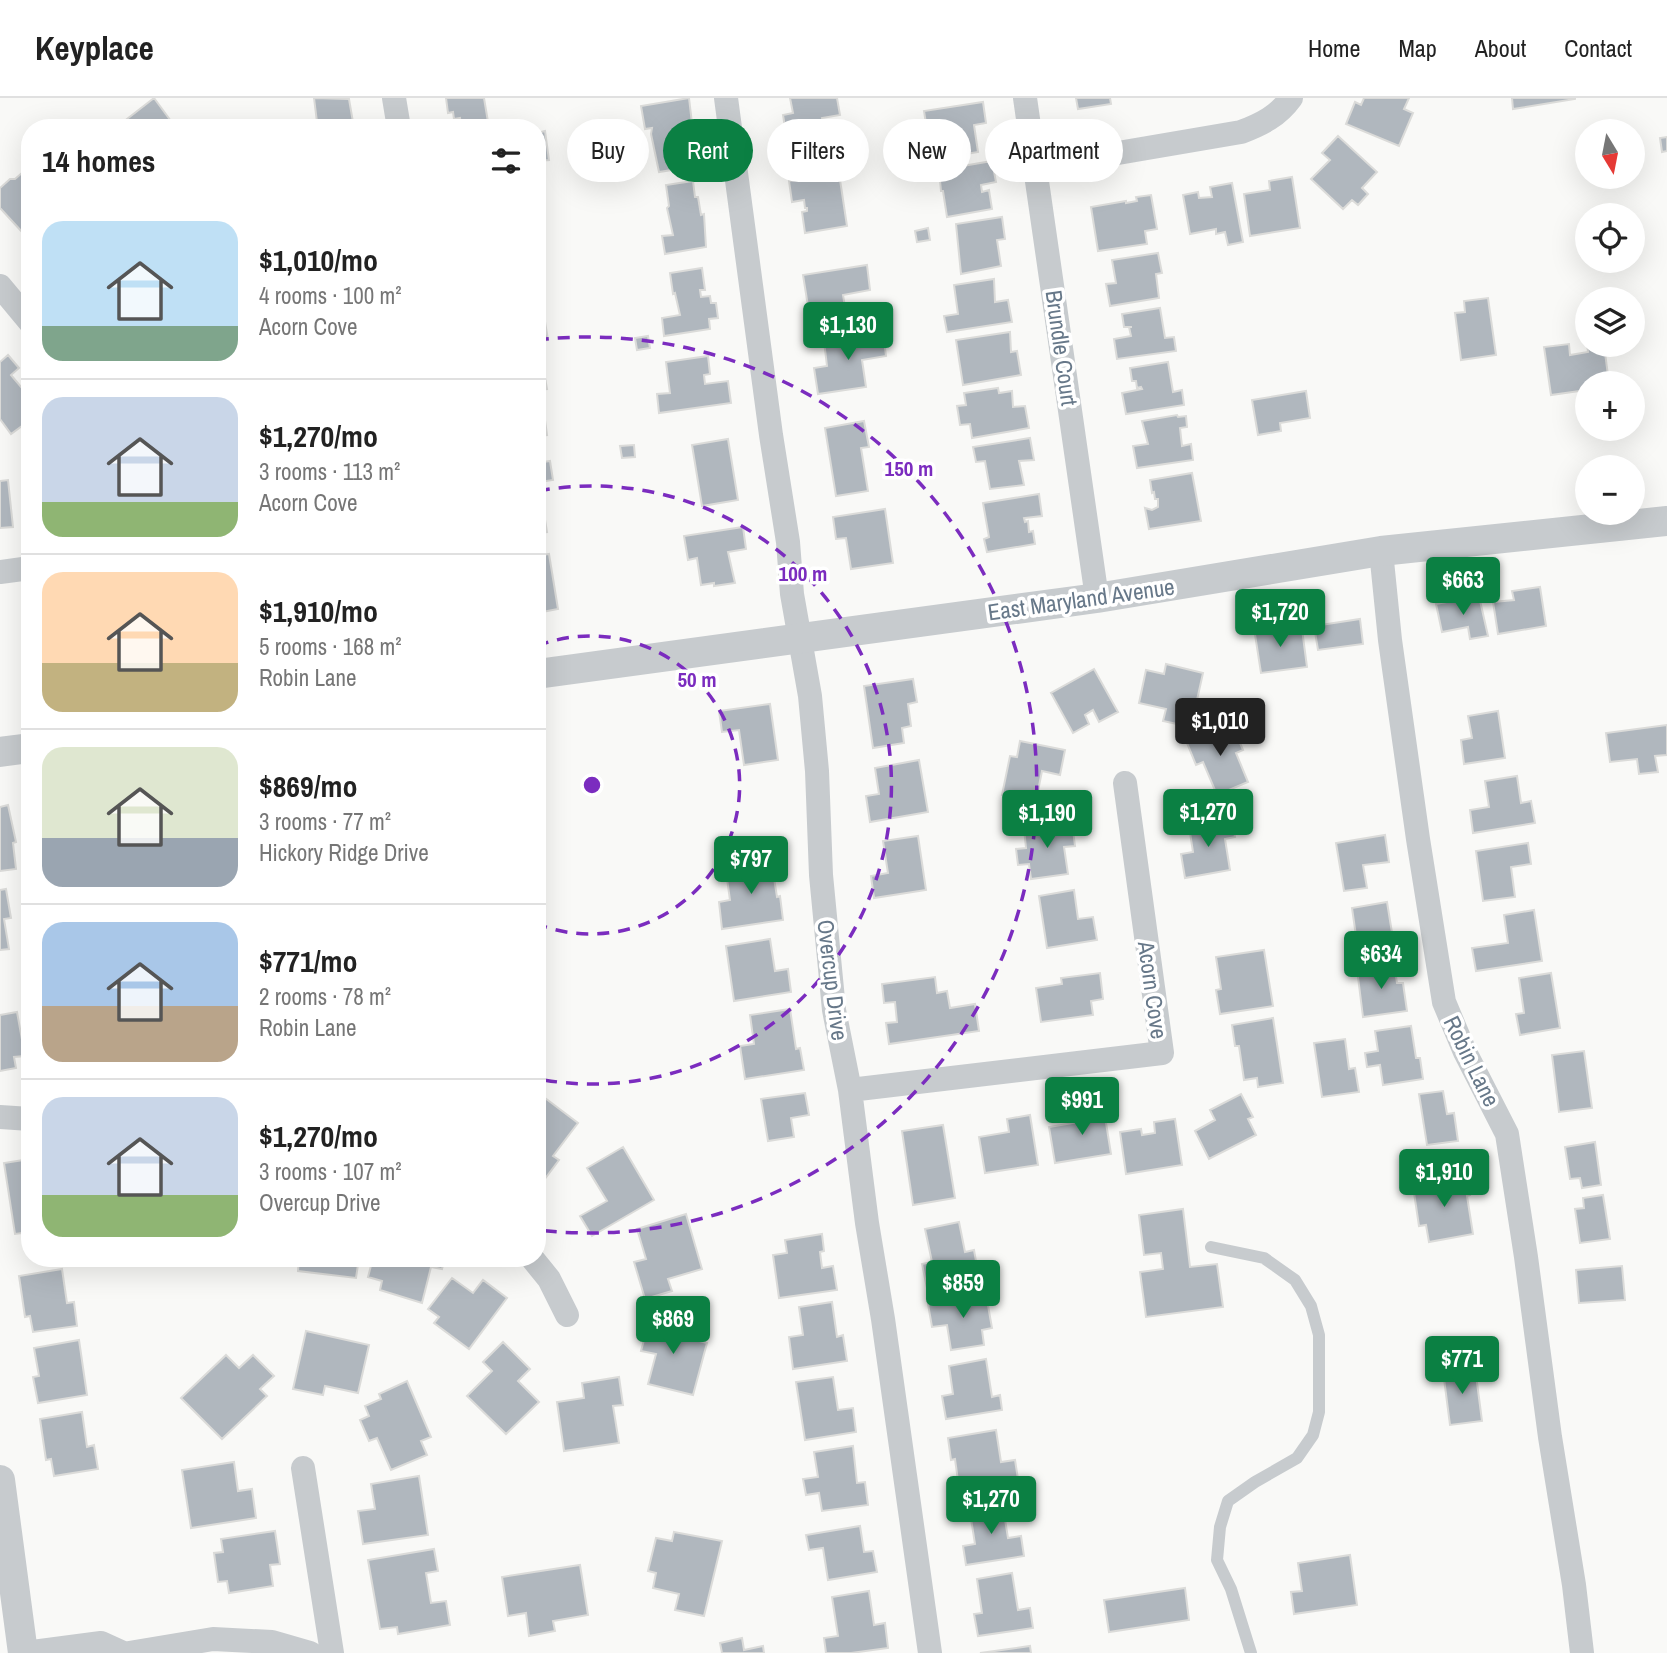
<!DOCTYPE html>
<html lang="en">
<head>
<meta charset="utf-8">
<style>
	:root { --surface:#fff; --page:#f6f6f6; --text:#222; --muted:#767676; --line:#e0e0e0; --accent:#0b8043 }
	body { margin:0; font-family:"Archivo Narrow",sans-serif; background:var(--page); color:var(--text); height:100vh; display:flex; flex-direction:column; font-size:26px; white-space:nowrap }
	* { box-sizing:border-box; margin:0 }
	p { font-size:23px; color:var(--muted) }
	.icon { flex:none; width:38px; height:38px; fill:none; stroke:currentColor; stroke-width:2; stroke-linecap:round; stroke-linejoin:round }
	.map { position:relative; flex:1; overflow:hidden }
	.panel { position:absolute; left:21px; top:21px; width:525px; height:1148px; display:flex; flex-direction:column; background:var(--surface); border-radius:28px; box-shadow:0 7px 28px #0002 }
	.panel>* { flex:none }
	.banner { position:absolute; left:567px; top:21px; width:665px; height:63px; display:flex; gap:14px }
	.needle { width:46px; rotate:170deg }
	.tools { position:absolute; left:1575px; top:21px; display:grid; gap:14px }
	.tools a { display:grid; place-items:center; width:70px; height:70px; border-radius:50%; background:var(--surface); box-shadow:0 7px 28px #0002; font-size:35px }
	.price { position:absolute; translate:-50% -60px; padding:0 16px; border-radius:7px; background:var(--accent); color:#fff; font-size:23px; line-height:46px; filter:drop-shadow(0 2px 4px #0008) }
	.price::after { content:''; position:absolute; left:50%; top:42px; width:21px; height:16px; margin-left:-10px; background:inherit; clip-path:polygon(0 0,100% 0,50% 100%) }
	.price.active { background:#222; color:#fff }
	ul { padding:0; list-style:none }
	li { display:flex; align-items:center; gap:21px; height:175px; padding:0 21px }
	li+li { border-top:2px solid var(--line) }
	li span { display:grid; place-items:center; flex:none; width:196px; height:140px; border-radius:21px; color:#555 }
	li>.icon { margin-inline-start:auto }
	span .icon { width:84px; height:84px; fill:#fffc; stroke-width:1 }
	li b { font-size:30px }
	h2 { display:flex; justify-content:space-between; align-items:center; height:84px; padding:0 21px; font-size:30px }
	.pill { padding:0 24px; border-radius:32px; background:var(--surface); box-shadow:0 7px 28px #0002; font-size:24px; line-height:63px }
	.pill.active { background:var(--accent); color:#fff }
	header { display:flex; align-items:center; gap:42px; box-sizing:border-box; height:98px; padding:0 35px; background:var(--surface); border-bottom:2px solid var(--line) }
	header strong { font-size:33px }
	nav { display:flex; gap:38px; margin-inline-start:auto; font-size:24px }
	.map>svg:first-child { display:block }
	.building { fill:#b0b7be; stroke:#dbdbd9; stroke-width:2 }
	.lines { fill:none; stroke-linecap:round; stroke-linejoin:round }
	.service { stroke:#c7cbce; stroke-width:12 }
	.minor { stroke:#c7cbce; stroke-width:24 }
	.tertiary { stroke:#c7cbce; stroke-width:30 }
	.ring { fill:none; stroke:#7b2cbf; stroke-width:3.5; stroke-dasharray:12 9 }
	.labels { text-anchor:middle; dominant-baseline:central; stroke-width:7; stroke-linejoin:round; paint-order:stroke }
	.street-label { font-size:23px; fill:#677889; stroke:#fff }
	.centre { fill:#7b2cbf; stroke:#fff; stroke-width:3.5 }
	.ring-label { font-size:21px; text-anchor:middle; font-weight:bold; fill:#7b2cbf; stroke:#fff; stroke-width:7; stroke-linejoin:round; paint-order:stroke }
</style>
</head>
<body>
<header>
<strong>Keyplace</strong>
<nav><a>Home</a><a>Map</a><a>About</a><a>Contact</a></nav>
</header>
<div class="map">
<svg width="1667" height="1555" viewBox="0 0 1667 1555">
	<rect width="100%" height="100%" fill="#f9f9f7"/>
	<path class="building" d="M154 0 176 30H119L118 28Z
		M314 0 349 1 354 30H305L304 26 317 24Z
		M446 0H484L488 24 461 28 460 20 454 21 453 14 448 15Z
		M689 0 697 68 659 74 651 36 652 30 645 31 641 8Z
		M790 0H837L840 17 822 20 828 52 790 59 783 17 793 15Z
		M1076 0H1110L1111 6 1078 11Z
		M1364 0H1409L1404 11 1413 15 1399 48 1346 26 1355 4 1361 7Z
		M1512 0H1575V1L1513 11Z
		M983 4 986 25 974 27 978 54 943 60 941 49 930 51 924 13Z
		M545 33 549 62 537 63V35Z
		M919 38 922 58 903 61 899 42Z
		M1338 38 1377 74 1362 90 1368 96 1358 107 1352 102 1343 111 1311 81 1330 62 1322 55Z
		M1667 39V53L1662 54 1660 40Z
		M992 63 996 84 981 87 982 94 989 92 992 111 947 119 943 93H941L939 72Z
		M23 74 30 81V131L24 136 0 110V90L10 81H15Z
		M839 75 847 128 805 135 802 114 807 113V110H805L804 102 792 104 789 83Z
		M1292 79 1300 130 1250 138 1244 96 1270 92 1269 83Z
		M693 83 695 99H698L701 117 704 116 706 149 665 156 662 138 673 137 667 110 669 108 666 87Z
		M1232 85 1243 144 1228 147 1225 134 1216 136V131L1190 136 1183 97 1198 94 1199 100 1212 99 1210 89Z
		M1151 97 1157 131 1145 133 1147 146 1098 153 1091 109 1126 103V105L1137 103 1136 99Z
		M1002 119 1005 141 997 142 1001 168 961 176 956 126Z
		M928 130 930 142 917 144 915 133Z
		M1158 155 1162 175 1156 176 1159 200 1110 208 1106 186 1116 185 1112 162Z
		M867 167 870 192 843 197 847 221 811 227 803 177Z
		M702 170 705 192H700L701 199 710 198 711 205H716L718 220 709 221 710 231 664 238 662 220 680 217 675 195 673 196 670 175Z
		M994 181 995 204 1008 202 1012 224 947 234 944 218 958 216 954 187Z
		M1488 200 1496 257 1461 262 1455 215 1465 214 1464 203Z
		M1160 210 1165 240 1174 239 1176 253 1117 261 1114 241 1131 238 1129 229H1132H1124L1122 216Z
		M544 218 548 242 537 244V219Z
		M883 234 886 258 862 262 866 289 818 296 814 270 827 268 824 243Z
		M1010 234 1011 254 1017 253 1021 277 963 287 956 242Z
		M648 238 650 250 637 252 635 240Z
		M1586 238 1587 247H1604L1609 285H1587V292L1551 297 1544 249 1569 246 1570 257 1588 254Z
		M8 257 19 270 11 277 26 295 30 292V322L11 336 0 321V264Z
		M708 258 710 276 704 277 705 286 728 283 731 305 659 315 657 296 670 295 666 264Z
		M1168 264 1173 294 1182 292 1184 307 1126 316 1122 295 1142 291 1141 289 1137 290 1136 283H1132L1130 270Z
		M544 274 547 291 537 292V275Z
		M998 290 999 295 1012 293 1013 309 1025 308 1029 330 972 340 970 326 960 327 957 308 966 307 964 295Z
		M1306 293 1310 320 1280 325 1281 333 1258 337 1252 302Z
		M544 315 547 337 537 338V316Z
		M1177 317 1178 319 1186 318 1187 329 1180 330 1182 348 1191 346 1193 362 1137 370 1133 348 1148 346 1142 323Z
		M864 323 869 349 861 350 868 393 836 398 825 330Z
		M1030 340 1034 362 1019 363 1024 387 990 391 985 363 976 364 973 349Z
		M728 341 738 402 702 408 692 347Z
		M634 347 635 359 622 360 620 348Z
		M550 363 553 382 539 384 547 434 537 435V365Z
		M1192 375 1201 423 1149 431 1145 410 1152 412 1158 409V401H1155L1154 394 1152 395 1150 382Z
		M8 382 13 429 0 430V383Z
		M1039 396 1042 418 1024 420 1025 424 1028 423 1029 434 1033 433 1035 446 987 454 984 441 989 439 983 405Z
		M885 411 893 465 851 471 846 440 836 441 833 419Z
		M743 429 746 451 728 454 735 485 714 488V485L701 487 697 460 688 462 684 438Z
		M549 456 558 511 537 515V458Z
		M1540 489 1546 528 1498 536 1493 504 1514 502 1512 493Z
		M1479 498 1488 538 1470 541 1468 529 1442 534 1436 506Z
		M1360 521 1363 546 1318 552 1314 528Z
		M1278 527 1279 534 1302 531 1307 569 1261 575 1254 530Z
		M1166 566 1203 575 1191 629 1163 623 1166 611 1139 605 1146 572 1164 576Z
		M1094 571 1118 614 1099 624 1093 612 1085 617 1089 626 1073 635 1051 595Z
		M913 581 917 604 908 606 911 628 902 630 904 645 873 650 864 588Z
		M770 606 778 662 744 667 739 632 722 634 719 613Z
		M1498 613 1505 660 1464 666 1461 642 1472 640 1468 618Z
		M1232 626 1243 652 1236 655 1248 684 1217 697 1203 664 1196 667 1187 645Z
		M1667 627V657L1655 658 1658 674 1639 676 1637 661 1610 664 1606 635Z
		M1020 643 1065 652 1060 677 1042 673 1036 703 1002 697 1010 658 1017 659Z
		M919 662 928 714 870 724 866 698 879 696 875 670Z
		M1517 678 1521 705 1531 703 1535 725 1473 735 1470 712 1489 709 1485 683Z
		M8 707 16 744 13 745 16 771 0 773V709Z
		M1232 721 1235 739 1225 741 1230 772 1185 780 1181 756 1193 754 1189 728Z
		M1072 724 1075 748 1064 749 1068 776 1031 781 1029 766 1018 767 1016 751 1026 750 1024 730Z
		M1385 737 1389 764 1363 767 1367 790 1344 793 1336 745Z
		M918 738 926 792 874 800 871 778 888 775 883 743Z
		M1528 745 1531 766 1511 769 1515 799 1483 803 1476 753Z
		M771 761 777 799 780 798 783 822 722 831 719 804 730 802 727 781 736 780 734 766Z
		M6 791 11 820 4 821 9 851 0 852V792Z
		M1074 792 1078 821 1093 819 1097 842 1047 850 1039 798Z
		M1387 804 1394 847 1358 852 1352 810Z
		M1534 812 1542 863 1476 873 1472 850 1508 845 1504 817Z
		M770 841 775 873 788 871 791 894 734 903 726 848Z
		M1264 852 1273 908 1220 916 1216 892 1221 891 1216 859Z
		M1394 866 1397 885H1403L1407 913 1363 919 1357 871Z
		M1100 875 1103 901 1091 903 1093 917 1041 924 1036 890 1062 886 1061 880Z
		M1551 875 1560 930 1520 937 1516 916 1524 915 1519 880Z
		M935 879 937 895 947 893 950 910 975 906 979 933 889 946 886 925 897 924 895 904 884 905 882 886Z
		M790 911 796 951 800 950 804 972 745 981 740 948 754 946 750 917Z
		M17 914 25 958 14 959 16 970 0 973V917Z
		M1273 920 1283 985 1258 989 1257 980 1244 982 1239 948H1235L1232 927Z
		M1411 928 1416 960H1420L1423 981 1383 987 1380 967 1367 969 1365 955 1378 953 1375 933Z
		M1345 941 1349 971 1355 970 1359 994 1322 999 1314 945Z
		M1584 953 1592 1010 1559 1014 1552 957Z
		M1443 993 1447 1016 1454 1015 1458 1043 1427 1047 1419 996Z
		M805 995 809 1017 791 1020 794 1039 768 1043 761 1001Z
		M1241 996 1253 1019 1248 1021 1256 1037 1209 1061 1195 1033 1215 1022 1210 1012Z
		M541 997 578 1025 553 1058 559 1062 538 1090 537 1002Z
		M1103 1006 1111 1056 1055 1065 1049 1029 1085 1023 1083 1010Z
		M1030 1017 1038 1067 985 1075 979 1039 1009 1034 1007 1021Z
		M1175 1021 1182 1067 1126 1076 1120 1034 1141 1031 1142 1037 1155 1035 1154 1024Z
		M943 1027 955 1100 913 1107 902 1033Z
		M1595 1044 1601 1087 1582 1090 1580 1080 1570 1081 1565 1049Z
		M623 1049 654 1102 592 1138 580 1118 607 1103 587 1070Z
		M30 1061V1134L15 1136 4 1065Z
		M1467 1079 1470 1097 1467 1098 1473 1136 1429 1144 1426 1127 1419 1128 1413 1088Z
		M1603 1097 1610 1141 1580 1145 1575 1111 1584 1110 1583 1100Z
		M1183 1111 1190 1169 1217 1166 1223 1209 1146 1219 1140 1174 1163 1171 1161 1155 1144 1157 1139 1117Z
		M686 1116 702 1171 668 1181 672 1193 645 1201 634 1164 646 1161 637 1131Z
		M959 1124 965 1154 974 1152 979 1180 927 1190 922 1166 932 1164 925 1131Z
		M822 1136 824 1153 820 1154 822 1170 833 1168 837 1192 779 1200 773 1157 787 1155 785 1142Z
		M299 1160H359L356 1180 298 1173Z
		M373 1160H445L442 1171 431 1169 422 1205 380 1192 382 1183 368 1179Z
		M1622 1168 1625 1202 1579 1205 1576 1172Z
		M62 1171 67 1205 74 1204 77 1228 33 1234 30 1218 25 1219 19 1178Z
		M452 1180 473 1195 483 1182 507 1200 469 1251 434 1225 439 1219 428 1211Z
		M986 1196 992 1230 982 1232 984 1247 951 1252 947 1227 932 1229 928 1206Z
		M832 1204 837 1239 843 1237 847 1263 793 1271 789 1239 803 1237 799 1209Z
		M651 1216 678 1223 674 1236 707 1245 693 1297 648 1286 656 1256 641 1253Z
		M306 1233 369 1247 358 1295 325 1288 323 1297 293 1291Z
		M79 1242 87 1297 38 1305 33 1279 39 1278 34 1250Z
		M503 1244 530 1271 518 1283 539 1304 506 1336 467 1298 492 1273 483 1264Z
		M226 1257 239 1270 253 1257 274 1278 260 1291 267 1298 222 1341 181 1300Z
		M986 1261 992 1299 1000 1297 1002 1312 946 1321 942 1298 953 1296 949 1268Z
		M1475 1269 1482 1323 1450 1327 1443 1273Z
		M619 1279 623 1307 613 1308 619 1345 564 1353 557 1304 584 1300 582 1285Z
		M833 1279 838 1312 853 1310 856 1334 805 1342 796 1284Z
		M407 1283 431 1339 421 1343 427 1357 391 1372 377 1340 369 1343 360 1322 369 1318 365 1308 381 1301 379 1296Z
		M82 1314 87 1349 94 1347 98 1371 54 1378 51 1361 46 1362 40 1321Z
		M996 1332 1001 1364 1015 1362 1018 1381 959 1390 955 1361 951 1362 948 1340Z
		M853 1348 857 1385 865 1384 868 1407 822 1413 819 1395 806 1397 803 1381 818 1379 814 1354Z
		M234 1364 238 1393 252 1391 256 1420 191 1430 182 1372Z
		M419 1378 428 1437 363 1446 358 1413 375 1411 371 1386Z
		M1002 1403 1008 1440 1021 1438 1024 1458 966 1467 963 1448 975 1446 969 1408Z
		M860 1428 864 1454 873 1453 877 1474 828 1482 823 1450 809 1452 806 1437Z
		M275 1433 280 1466 270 1467 273 1488 229 1495 227 1483 218 1484 214 1455 223 1454 221 1441Z
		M674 1434 722 1443 704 1518 675 1512 679 1496 653 1490 656 1475 648 1473 656 1440 672 1443Z
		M434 1451 438 1473 426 1475 431 1505 446 1503 450 1527 398 1536 397 1529 380 1531 368 1462Z
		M1350 1457 1357 1507 1294 1516 1291 1494 1302 1493 1298 1465Z
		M580 1467 588 1517 553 1523 555 1533 529 1538 526 1515 508 1518 502 1479Z
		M1012 1475 1018 1512 1030 1510 1033 1530 978 1538 974 1516 982 1515 977 1481Z
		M1185 1490 1189 1522 1109 1534 1104 1502Z
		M869 1493 874 1527 885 1525 888 1550 851 1555H826L824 1540 838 1538 832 1499Z
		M742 1540 744 1552 763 1548 764 1555H722L720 1545Z
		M1030 1548 1031 1555H980Z"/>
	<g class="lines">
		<path class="service" d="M1211 1149 1264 1160 1295 1182 1311 1208 1319 1237V1314L1313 1337 1297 1360 1255 1384 1228 1403 1220 1429 1217 1462 1231 1491 1251 1555"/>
		<path class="minor" d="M394 0 399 30
			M726 0 771 337 788 444 792 496 810 598 817 673 821 777 834 912 850 992 867 1125 883 1221 930 1555
			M1025 0 1097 500
			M1036 69 1241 34C1262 26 1278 18 1291 0
			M0 188 30 224
			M1381 453 1390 542 1418 741 1444 904 1465 954 1507 1036 1526 1159 1550 1339 1574 1487 1582 1555
			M0 474 30 470
			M850 992 1162 955 1125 685
			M0 1019 30 1021
			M532 1160 549 1181 567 1217
			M303 1370 332 1555
			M25 1555 101 1545 123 1555
			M129 1555 213 1541 272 1544 310 1555"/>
		<path class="tertiary" d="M537 576 1097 500 1381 453 1667 423
			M0 654 30 650
			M0 1382 23 1555"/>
	</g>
	<g class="ring">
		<path d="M537 548A149 149 0 1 1 537 826"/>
		<path d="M538 393A299 299 0 1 1 538 981"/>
		<path d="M537 242A448 448 0 1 1 537 1132"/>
	</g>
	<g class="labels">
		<g class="street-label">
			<text transform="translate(1062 250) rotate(82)">Brundle Court</text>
			<text transform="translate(1081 501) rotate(-8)">East Maryland Avenue</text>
			<text transform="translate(833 882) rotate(83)">Overcup Drive</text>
			<text transform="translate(1153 892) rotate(82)">Acorn Cove</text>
			<text transform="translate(1472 963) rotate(64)">Robin Lane</text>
		</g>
	</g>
	<circle cx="592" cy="687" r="10" class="centre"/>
	<g class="ring-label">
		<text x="909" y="378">150 m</text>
		<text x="803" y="483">100 m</text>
		<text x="697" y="589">50 m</text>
	</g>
</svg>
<div class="tools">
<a><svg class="needle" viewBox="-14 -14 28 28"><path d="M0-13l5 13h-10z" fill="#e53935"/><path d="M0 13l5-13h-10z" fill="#767676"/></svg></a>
<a><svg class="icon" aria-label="locate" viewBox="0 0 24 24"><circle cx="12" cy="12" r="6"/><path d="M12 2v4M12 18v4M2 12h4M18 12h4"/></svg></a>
<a><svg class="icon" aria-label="layers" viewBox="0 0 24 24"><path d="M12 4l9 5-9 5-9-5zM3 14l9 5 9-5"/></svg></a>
<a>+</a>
<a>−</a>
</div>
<b class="price" style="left:848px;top:264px">$1,130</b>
<b class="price" style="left:1463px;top:519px">$663</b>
<b class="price" style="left:1280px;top:551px">$1,720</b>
<b class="price active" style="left:1220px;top:660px">$1,010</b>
<b class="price" style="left:1208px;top:751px">$1,270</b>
<b class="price" style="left:1047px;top:752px">$1,190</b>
<b class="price" style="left:751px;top:798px">$797</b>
<b class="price" style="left:1381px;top:893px">$634</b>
<b class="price" style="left:1082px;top:1039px">$991</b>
<b class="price" style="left:1444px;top:1111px">$1,910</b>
<b class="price" style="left:963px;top:1222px">$859</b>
<b class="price" style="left:673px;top:1258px">$869</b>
<b class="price" style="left:1462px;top:1298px">$771</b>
<b class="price" style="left:991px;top:1438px">$1,270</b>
<div class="banner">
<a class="pill">Buy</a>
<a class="pill active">Rent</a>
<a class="pill">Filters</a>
<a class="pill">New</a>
<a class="pill">Apartment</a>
</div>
<section class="panel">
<h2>14 homes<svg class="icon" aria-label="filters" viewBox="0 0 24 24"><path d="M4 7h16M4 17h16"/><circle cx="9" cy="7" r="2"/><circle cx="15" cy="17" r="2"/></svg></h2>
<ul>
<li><span style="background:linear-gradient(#bfe0f5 75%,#7fa58c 0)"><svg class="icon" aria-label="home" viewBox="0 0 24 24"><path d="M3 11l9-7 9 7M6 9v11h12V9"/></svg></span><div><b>$1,010/mo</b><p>4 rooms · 100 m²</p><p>Acorn Cove</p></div></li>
<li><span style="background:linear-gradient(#c9d6e8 75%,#8fb573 0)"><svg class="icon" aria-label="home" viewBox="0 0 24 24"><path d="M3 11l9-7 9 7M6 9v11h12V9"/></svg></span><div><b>$1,270/mo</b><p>3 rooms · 113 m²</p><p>Acorn Cove</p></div></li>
<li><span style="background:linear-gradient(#ffd9b3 65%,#c2b280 0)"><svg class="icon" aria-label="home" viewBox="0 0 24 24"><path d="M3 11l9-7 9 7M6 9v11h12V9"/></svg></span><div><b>$1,910/mo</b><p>5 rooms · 168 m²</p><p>Robin Lane</p></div></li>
<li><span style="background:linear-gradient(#dfe7d0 65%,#9aa5b1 0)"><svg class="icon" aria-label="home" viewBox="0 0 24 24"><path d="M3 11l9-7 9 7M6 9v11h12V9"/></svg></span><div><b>$869/mo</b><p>3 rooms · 77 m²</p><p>Hickory Ridge Drive</p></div></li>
<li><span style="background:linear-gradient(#a9c7e8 60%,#b9a48a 0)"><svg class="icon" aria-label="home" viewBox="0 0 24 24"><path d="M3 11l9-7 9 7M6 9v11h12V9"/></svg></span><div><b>$771/mo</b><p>2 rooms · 78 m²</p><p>Robin Lane</p></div></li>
<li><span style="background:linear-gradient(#c9d6e8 70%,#8fb573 0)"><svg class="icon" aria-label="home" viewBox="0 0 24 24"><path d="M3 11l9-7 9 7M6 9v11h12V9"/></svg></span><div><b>$1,270/mo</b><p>3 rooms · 107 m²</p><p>Overcup Drive</p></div></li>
</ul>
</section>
</div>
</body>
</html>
